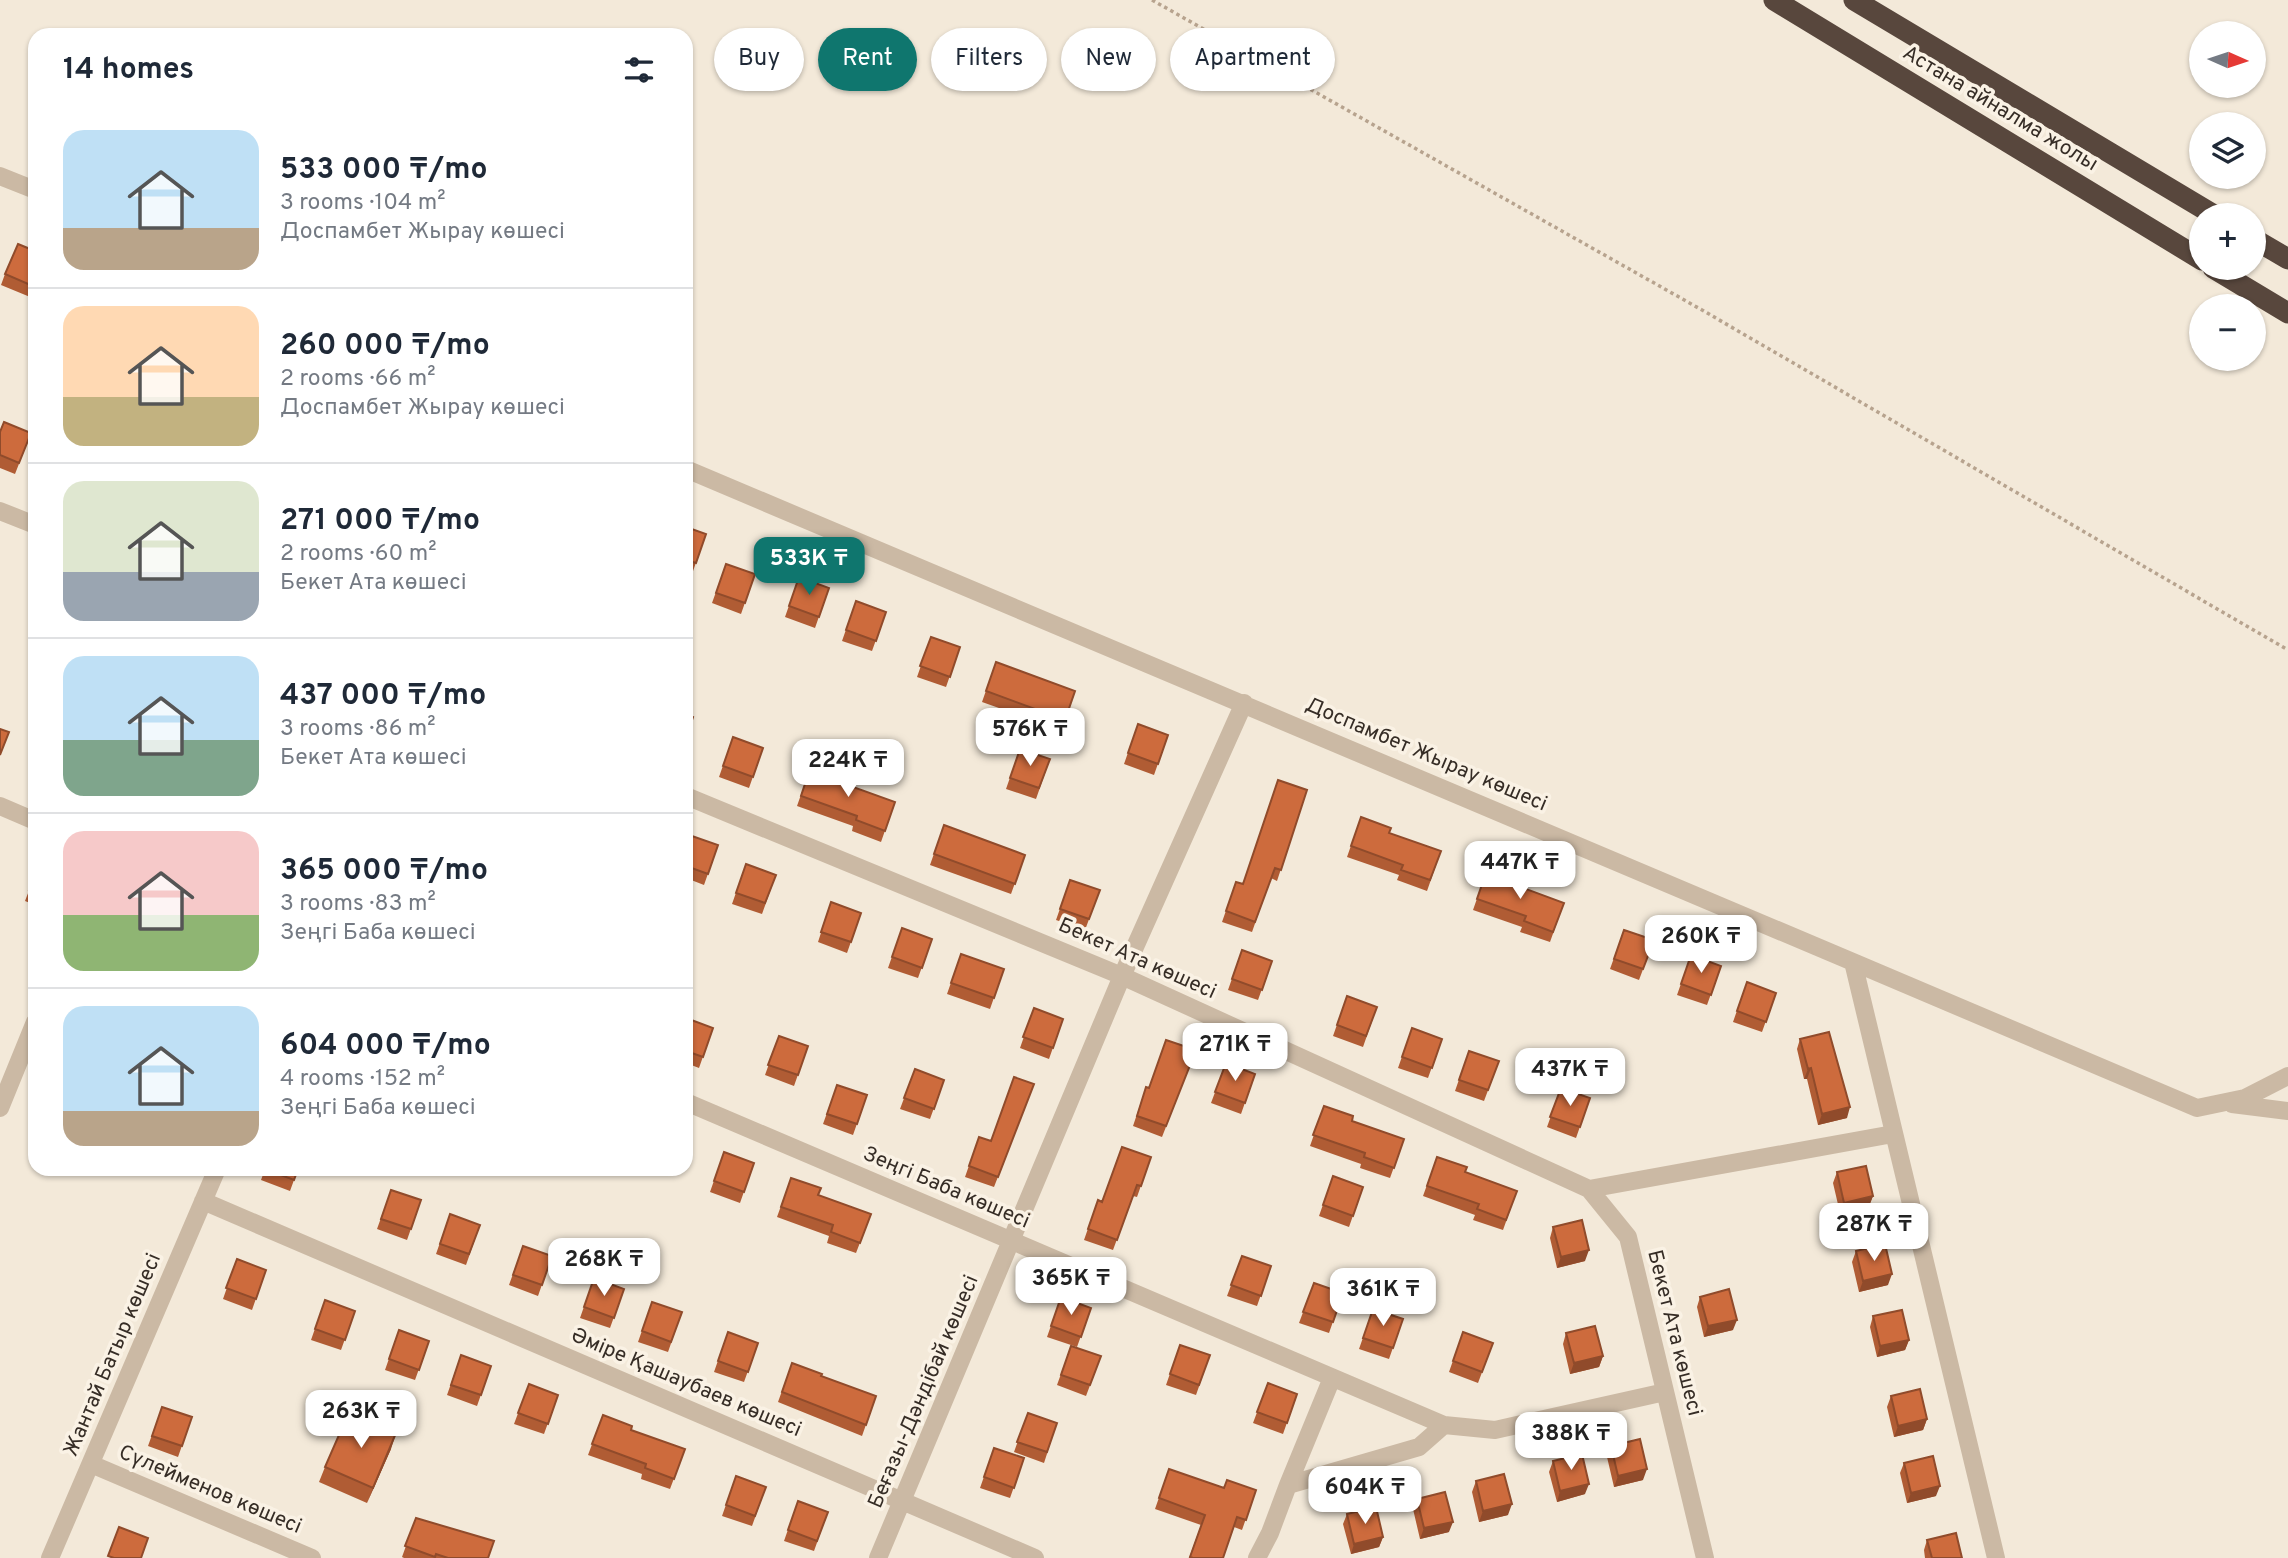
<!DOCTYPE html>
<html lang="en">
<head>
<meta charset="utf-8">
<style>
	:root { --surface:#fff; --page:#f2f2f3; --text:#1f2937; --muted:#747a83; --line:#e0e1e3; --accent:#0f766e }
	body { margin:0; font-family:Overpass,sans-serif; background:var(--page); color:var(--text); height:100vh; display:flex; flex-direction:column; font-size:26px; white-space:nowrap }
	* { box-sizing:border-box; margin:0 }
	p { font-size:23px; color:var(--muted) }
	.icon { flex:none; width:38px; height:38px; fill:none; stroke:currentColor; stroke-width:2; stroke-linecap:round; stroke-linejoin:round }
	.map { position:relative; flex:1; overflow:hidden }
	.panel { position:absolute; left:28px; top:28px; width:665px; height:1148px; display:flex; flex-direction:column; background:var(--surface); border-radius:21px; box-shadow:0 2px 5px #0004 }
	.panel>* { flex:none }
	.top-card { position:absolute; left:714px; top:28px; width:665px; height:63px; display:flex; gap:14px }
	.needle { width:46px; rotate:93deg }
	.fabs { position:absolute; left:2189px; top:21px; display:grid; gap:14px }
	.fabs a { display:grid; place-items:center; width:77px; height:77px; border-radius:50%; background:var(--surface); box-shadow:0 2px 5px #0004; font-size:35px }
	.price { position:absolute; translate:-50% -60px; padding:0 16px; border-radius:14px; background:#fff; color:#222; font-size:23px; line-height:46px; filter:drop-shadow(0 2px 4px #0008) }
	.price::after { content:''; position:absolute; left:50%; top:42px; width:21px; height:16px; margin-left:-10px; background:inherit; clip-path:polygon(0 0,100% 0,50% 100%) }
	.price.active { background:var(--accent); color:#fff }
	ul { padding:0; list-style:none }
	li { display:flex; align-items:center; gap:21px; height:175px; padding:0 35px }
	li+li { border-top:2px solid var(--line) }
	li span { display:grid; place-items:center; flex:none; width:196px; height:140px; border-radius:21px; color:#555 }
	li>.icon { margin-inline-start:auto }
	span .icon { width:84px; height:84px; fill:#fffc; stroke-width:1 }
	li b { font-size:30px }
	h2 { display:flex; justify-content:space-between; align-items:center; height:84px; padding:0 35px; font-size:30px }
	.chip { padding:0 24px; border-radius:32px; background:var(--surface); box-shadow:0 2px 5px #0004; font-size:24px; line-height:63px }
	.chip.active { background:var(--accent); color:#fff }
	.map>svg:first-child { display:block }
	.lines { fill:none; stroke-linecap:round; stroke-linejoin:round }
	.path { stroke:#b7a38e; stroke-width:3.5; stroke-dasharray:3.5 3.5; stroke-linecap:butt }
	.minor { stroke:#cbb9a4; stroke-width:18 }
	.highway { stroke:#58473d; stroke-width:21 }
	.wall { fill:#b05c34 }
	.shaded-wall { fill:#904b2b }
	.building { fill:#cd6b3d; stroke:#904b2b; stroke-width:2 }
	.labels { text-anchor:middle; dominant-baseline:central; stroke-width:7; stroke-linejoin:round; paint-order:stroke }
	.street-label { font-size:21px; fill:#362d26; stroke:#faf2e5 }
</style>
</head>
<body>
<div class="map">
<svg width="2288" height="1558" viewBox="0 0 2288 1558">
	<rect width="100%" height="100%" fill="#f3e9d9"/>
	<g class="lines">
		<path class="path" d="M1152 0 1702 310 2288 650"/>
		<path class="minor" d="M0 176 35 190
			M686 469 1853 962 1996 1558
			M0 511 35 525
			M686 796 1122 976 1589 1189 1628 1237 1705 1558
			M0 806 35 821
			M1853 962 2197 1108 2245 1098 2288 1076
			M686 1102 1444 1425 1495 1430 1665 1392
			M2232 1104 2288 1111
			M0 1108 35 1022
			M1589 1189 1893 1134
			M203 1201 1035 1558
			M91 1464 312 1558
			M1288 1485 1332 1378
			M50 1558 217 1169
			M878 1558 1122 976 1244 703
			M1257 1558 1270 1533 1288 1485 1419 1447 1444 1425"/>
		<path class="highway" d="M1774 0 2202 260
			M1854 0 2214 215
			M2254 239 2288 259
			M2213 268 2288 313"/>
	</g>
	<path class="wall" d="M35 251V299L1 285 5 274Z
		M0 432 31 433 15 474 0 468Z
		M686 527 706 534 692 574 686 572Z
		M726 564 755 574 741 614 712 603Z
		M799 577 829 588 815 628 785 617Z
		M856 601 886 612 872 651 842 641Z
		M931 637 960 647 946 687 917 677Z
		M996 662 1075 691 1061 730 982 702Z
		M35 696V718L28 715Z
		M1138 724 1168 735 1154 775 1124 764Z
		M733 737 763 748 749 788 719 777Z
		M1020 749 1050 759 1036 799 1006 789Z
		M811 766 839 782 895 802 881 842 852 831 853 826 797 806Z
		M1307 790 1277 881 1271 878 1252 932 1222 922 1236 882 1243 884Z
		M1361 817 1389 833 1441 851 1427 891 1397 880 1399 875 1347 857Z
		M944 825 1025 855 1011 894 930 865Z
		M686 842 718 845 704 885 686 878Z
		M746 864 776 875 762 914 732 904Z
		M1487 870 1515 885 1564 903 1550 942 1520 932 1522 927 1473 910Z
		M35 875V905L25 901Z
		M1070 880 1100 890 1085 930 1056 920Z
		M831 902 861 913 847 953 818 942Z
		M902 928 932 939 918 978 888 968Z
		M1624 930 1654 940 1639 980 1610 969Z
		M1242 950 1272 961 1258 1000 1228 990Z
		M961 954 1004 969 990 1009 947 994Z
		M1691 955 1721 966 1707 1005 1677 995Z
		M1747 982 1776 993 1762 1032 1733 1022Z
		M1347 996 1377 1007 1363 1047 1333 1036Z
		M1034 1008 1063 1019 1049 1059 1020 1048Z
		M686 1018 713 1028 699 1068 686 1063Z
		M1412 1028 1442 1039 1428 1078 1398 1068Z
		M779 1036 808 1046 794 1086 765 1075Z
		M1800 1039 1847 1118 1818 1125 1807 1079H1804L1797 1049Z
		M1196 1050 1162 1137 1133 1126 1146 1087 1149 1088Z
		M1469 1051 1499 1061 1484 1101 1455 1091Z
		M1226 1063 1255 1074 1241 1114 1211 1103Z
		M915 1069 944 1080 930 1119 900 1109Z
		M1034 1084 994 1187 965 1177 979 1137 991 1141Z
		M837 1085 867 1095 853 1135 823 1124Z
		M1561 1088 1590 1098 1576 1138 1547 1127Z
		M1324 1106 1352 1121 1404 1139 1390 1178 1360 1168 1361 1164 1310 1146Z
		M724 1152 754 1163 740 1203 710 1192Z
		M1151 1157 1137 1197 1133 1196 1113 1250 1084 1240 1098 1200 1102 1202Z
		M1437 1157 1465 1172 1517 1191 1503 1230 1473 1220 1475 1215 1423 1196Z
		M265 1169H298L290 1191 261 1180Z
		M1837 1172 1873 1196 1869 1206 1840 1213 1833 1183Z
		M1333 1176 1363 1187 1349 1227 1319 1216Z
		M791 1178 818 1195 871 1214 856 1253 827 1243 829 1236 777 1217Z
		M391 1190 421 1200 407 1240 377 1229Z
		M450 1214 480 1225 466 1265 436 1254Z
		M1553 1227 1585 1261 1557 1268 1550 1238Z
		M523 1246 552 1256 538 1296 509 1285Z
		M1856 1251 1888 1285 1859 1292 1852 1262Z
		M1242 1256 1271 1266 1257 1306 1227 1296Z
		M237 1259 266 1270 252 1310 223 1299Z
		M594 1278 624 1289 610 1328 580 1318Z
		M1314 1283 1343 1293 1329 1333 1299 1323Z
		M1061 1297 1091 1308 1077 1347 1047 1337Z
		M1700 1297 1733 1330 1704 1337 1697 1307Z
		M325 1300 355 1311 341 1350 311 1340Z
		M652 1302 682 1312 668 1352 638 1342Z
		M1373 1309 1403 1319 1389 1359 1359 1349Z
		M1873 1316 1909 1340 1905 1350 1877 1357 1870 1327Z
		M399 1330 429 1341 415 1380 385 1370Z
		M728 1332 758 1343 744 1382 714 1372Z
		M1463 1332 1493 1343 1478 1383 1449 1372Z
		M1566 1333 1603 1356 1599 1367 1570 1374 1563 1344Z
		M1180 1345 1210 1355 1196 1395 1166 1385Z
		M1071 1346 1101 1356 1086 1396 1057 1385Z
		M461 1355 491 1366 477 1406 447 1395Z
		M792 1363 821 1376 876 1396 862 1436 778 1402Z
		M1268 1383 1297 1394 1283 1434 1253 1423Z
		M529 1384 558 1395 544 1434 514 1424Z
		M1891 1396 1927 1419 1923 1430 1894 1437 1887 1407Z
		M162 1407 192 1417 178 1457 148 1446Z
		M1028 1413 1057 1423 1044 1463 1014 1452Z
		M603 1415 631 1430 685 1449 670 1489 641 1479 642 1474 588 1455Z
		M1611 1446 1643 1480 1614 1487 1607 1457Z
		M994 1448 1024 1458 1010 1498 980 1488Z
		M391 1449 367 1503 319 1482 325 1467Z
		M1553 1461 1585 1494 1557 1502 1549 1472Z
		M1904 1463 1936 1496 1907 1503 1900 1473Z
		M1169 1469 1224 1488 1256 1490 1242 1530 1234 1527 1223 1558H1189L1201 1525 1155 1509Z
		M736 1476 766 1487 752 1526 722 1516Z
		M1476 1481 1508 1515 1479 1522 1472 1492Z
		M1417 1499 1449 1532 1420 1539 1413 1509Z
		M798 1501 828 1512 814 1551 784 1541Z
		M1347 1514 1383 1537 1379 1547 1351 1554 1343 1524Z
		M416 1518 488 1558H404L402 1557Z
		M1927 1540 1962 1558H1925L1924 1550Z"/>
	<path class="shaded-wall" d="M1811 1068 1807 1079H1804L1808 1069Z
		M1850 1107 1847 1118 1818 1125 1822 1114Z
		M1873 1196 1869 1206 1840 1213 1844 1203Z
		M1589 1250 1585 1261 1557 1268 1561 1257Z
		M1892 1274 1888 1285 1859 1292 1863 1281Z
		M1737 1320 1733 1330 1704 1337 1708 1326Z
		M1909 1340 1905 1350 1877 1357 1880 1346Z
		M1603 1356 1599 1367 1570 1374 1574 1363Z
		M1927 1419 1923 1430 1894 1437 1898 1426Z
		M396 1433 391 1449 367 1503 373 1488Z
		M1647 1469 1643 1480 1614 1487 1618 1476Z
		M1589 1484 1585 1494 1557 1502 1560 1491Z
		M1940 1486 1936 1496 1907 1503 1911 1493Z
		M1512 1504 1508 1515 1479 1522 1483 1511Z
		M1453 1522 1449 1532 1420 1539 1424 1528Z
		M1383 1537 1379 1547 1351 1554 1354 1544Z"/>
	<path class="building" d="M18 244 35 251V287L5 274Z
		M4 422 31 433 19 463 0 455V432Z
		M686 527 706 534 696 563 686 560Z
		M726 564 755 574 745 603 716 593Z
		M799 577 829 588 819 617 789 606Z
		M856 601 886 612 876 641 846 630Z
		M931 637 960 647 950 677 920 666Z
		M996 662 1075 691 1065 720 986 691Z
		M686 714 693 717 686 738Z
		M1138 724 1168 735 1158 764 1128 753Z
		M0 729 9 732 0 755Z
		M733 737 763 748 753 777 723 766Z
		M1020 749 1050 759 1039 788 1010 778Z
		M811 766 841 777 839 782 895 802 885 831 856 820 857 816 801 796Z
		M1278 780 1307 790 1281 870 1275 868 1255 922 1226 911 1236 882 1243 884Z
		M1361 817 1391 828 1389 833 1441 851 1430 880 1401 870 1403 865 1351 846Z
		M944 825 1025 855 1015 884 934 854Z
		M689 835 718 845 708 874 686 866V842Z
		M746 864 776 875 765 903 736 893Z
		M1487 870 1517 881 1515 885 1564 903 1553 932 1524 921 1526 916 1477 899Z
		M35 875V893L29 890Z
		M1070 880 1100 890 1089 919 1060 909Z
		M831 902 861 913 851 942 821 932Z
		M902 928 932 939 922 968 892 957Z
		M1624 930 1654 940 1643 969 1614 959Z
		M1242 950 1272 961 1262 990 1232 979Z
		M961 954 1004 969 994 998 951 983Z
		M1691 955 1721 966 1711 995 1681 984Z
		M1747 982 1776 993 1766 1022 1737 1011Z
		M1347 996 1377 1007 1366 1036 1337 1025Z
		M1034 1008 1063 1019 1053 1048 1023 1037Z
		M686 1018 713 1028 703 1057 686 1051Z
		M1412 1028 1442 1039 1432 1068 1402 1057Z
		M1829 1032 1850 1107 1822 1114 1811 1068 1808 1069 1800 1039Z
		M779 1036 808 1046 798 1075 768 1065Z
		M1166 1040 1196 1050 1166 1126 1137 1116 1146 1087 1149 1088Z
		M1469 1051 1499 1061 1488 1090 1459 1080Z
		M1226 1063 1255 1074 1245 1103 1215 1092Z
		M915 1069 944 1080 934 1109 904 1098Z
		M1014 1077 1034 1084 998 1177 969 1166 979 1137 991 1141Z
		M837 1085 867 1095 857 1124 827 1114Z
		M1561 1088 1590 1098 1580 1127 1550 1117Z
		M1324 1106 1353 1116 1352 1121 1404 1139 1394 1168 1364 1157 1365 1153 1313 1135Z
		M1122 1147 1151 1157 1141 1186 1137 1185 1117 1240 1088 1229 1098 1200 1102 1202Z
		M724 1152 754 1163 744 1192 714 1181Z
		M1437 1157 1467 1167 1465 1172 1517 1191 1506 1220 1477 1209 1479 1204 1427 1186Z
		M1866 1166 1873 1196 1844 1203 1837 1172Z
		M265 1169H298L294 1180Z
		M1333 1176 1363 1187 1353 1216 1323 1205Z
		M791 1178 821 1188 818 1195 871 1214 860 1243 831 1232 833 1225 781 1207Z
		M391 1190 421 1200 411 1229 381 1219Z
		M450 1214 480 1225 469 1254 440 1244Z
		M1582 1220 1589 1250 1561 1257 1553 1227Z
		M1885 1244 1892 1274 1863 1281 1856 1251Z
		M523 1246 552 1256 542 1285 513 1275Z
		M1242 1256 1271 1266 1261 1296 1231 1285Z
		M237 1259 266 1270 256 1299 226 1288Z
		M594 1278 624 1289 614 1318 584 1307Z
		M1314 1283 1343 1293 1333 1322 1303 1312Z
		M1729 1289 1737 1320 1708 1326 1700 1297Z
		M1061 1297 1091 1308 1081 1337 1051 1326Z
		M325 1300 355 1311 345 1340 315 1329Z
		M652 1302 682 1312 671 1342 642 1331Z
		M1373 1309 1403 1319 1393 1348 1363 1338Z
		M1902 1310 1909 1340 1880 1346 1873 1316Z
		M1595 1326 1603 1356 1574 1363 1566 1333Z
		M399 1330 429 1341 419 1370 389 1359Z
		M728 1332 758 1343 748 1372 718 1361Z
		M1463 1332 1493 1343 1482 1372 1453 1361Z
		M1180 1345 1210 1355 1199 1385 1170 1374Z
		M1071 1346 1101 1356 1090 1385 1061 1375Z
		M461 1355 491 1366 481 1395 451 1385Z
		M792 1363 822 1374 821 1376 876 1396 866 1425 782 1392Z
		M1268 1383 1297 1394 1287 1423 1257 1412Z
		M529 1384 558 1395 548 1424 518 1413Z
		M1920 1389 1927 1419 1898 1426 1891 1396Z
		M162 1407 192 1417 182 1446 152 1436Z
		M349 1412 396 1433 373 1488 325 1467Z
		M1028 1413 1057 1423 1047 1452 1017 1442Z
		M603 1415 632 1426 631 1430 685 1449 674 1479 645 1468 646 1464 592 1444Z
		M1640 1439 1647 1469 1618 1476 1611 1446Z
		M994 1448 1024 1458 1014 1488 984 1477Z
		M1582 1454 1589 1484 1560 1491 1553 1461Z
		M1933 1456 1940 1486 1911 1493 1904 1463Z
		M1169 1469 1224 1488 1227 1480 1256 1490 1246 1520 1237 1517 1223 1558H1193L1190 1557 1205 1515 1159 1498Z
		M1504 1474 1512 1504 1483 1511 1476 1481Z
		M736 1476 766 1487 755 1516 726 1505Z
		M1445 1492 1453 1522 1424 1528 1417 1499Z
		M798 1501 828 1512 817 1541 788 1530Z
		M1376 1507 1383 1537 1354 1544 1347 1514Z
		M416 1518 494 1541 488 1558H448L436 1554 435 1557 405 1546Z
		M119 1527 148 1538 141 1558H114L108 1556Z
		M1956 1533 1962 1558H1932L1927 1540Z"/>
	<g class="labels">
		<g class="street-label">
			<text transform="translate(2000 109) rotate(31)">Астана айналма жолы</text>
			<text transform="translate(1426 755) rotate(23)">Доспамбет Жырау көшесі</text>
			<text transform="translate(1137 959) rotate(24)">Бекет Ата көшесі</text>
			<text transform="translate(946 1188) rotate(23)">Зеңгі Баба көшесі</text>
			<text transform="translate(1674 1333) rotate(76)">Бекет Ата көшесі</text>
			<text transform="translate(113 1355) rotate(-67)">Жантай Батыр көшесі</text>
			<text transform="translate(686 1383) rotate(23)">Әміре Қашаубаев көшесі</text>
			<text transform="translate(924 1392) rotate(-67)">Беғазы-Дәндібай көшесі</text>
			<text transform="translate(210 1490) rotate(23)">Сүлейменов көшесі</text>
		</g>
	</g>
</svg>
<div class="fabs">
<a><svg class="needle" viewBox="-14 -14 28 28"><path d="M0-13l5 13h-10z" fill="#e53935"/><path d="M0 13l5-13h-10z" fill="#747a83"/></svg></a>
<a><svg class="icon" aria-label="layers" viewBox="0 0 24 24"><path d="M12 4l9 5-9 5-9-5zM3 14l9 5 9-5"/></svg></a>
<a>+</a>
<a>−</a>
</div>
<b class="price active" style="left:809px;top:597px">533K ₸</b>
<b class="price" style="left:1030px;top:768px">576K ₸</b>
<b class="price" style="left:848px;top:799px">224K ₸</b>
<b class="price" style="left:1520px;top:901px">447K ₸</b>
<b class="price" style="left:1701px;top:975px">260K ₸</b>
<b class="price" style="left:1235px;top:1083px">271K ₸</b>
<b class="price" style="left:1570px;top:1108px">437K ₸</b>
<b class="price" style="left:1874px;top:1263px">287K ₸</b>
<b class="price" style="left:604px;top:1298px">268K ₸</b>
<b class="price" style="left:1071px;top:1317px">365K ₸</b>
<b class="price" style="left:1383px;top:1328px">361K ₸</b>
<b class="price" style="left:361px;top:1450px">263K ₸</b>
<b class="price" style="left:1571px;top:1472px">388K ₸</b>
<b class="price" style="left:1365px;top:1526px">604K ₸</b>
<div class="top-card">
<a class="chip">Buy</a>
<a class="chip active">Rent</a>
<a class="chip">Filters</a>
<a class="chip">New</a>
<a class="chip">Apartment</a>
</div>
<section class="panel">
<h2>14 homes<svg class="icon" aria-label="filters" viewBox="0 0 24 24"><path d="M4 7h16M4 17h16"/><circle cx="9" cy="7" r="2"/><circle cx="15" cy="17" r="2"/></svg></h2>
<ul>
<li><span style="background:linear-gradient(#bfe0f5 70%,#b9a48a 0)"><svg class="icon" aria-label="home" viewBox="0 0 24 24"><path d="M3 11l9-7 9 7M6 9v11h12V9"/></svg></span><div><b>533 000 ₸/mo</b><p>3 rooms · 104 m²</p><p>Доспамбет Жырау көшесі</p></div></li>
<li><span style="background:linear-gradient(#ffd9b3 65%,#c2b280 0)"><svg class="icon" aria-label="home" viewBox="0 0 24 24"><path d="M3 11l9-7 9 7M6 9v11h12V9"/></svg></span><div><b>260 000 ₸/mo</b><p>2 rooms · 66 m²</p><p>Доспамбет Жырау көшесі</p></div></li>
<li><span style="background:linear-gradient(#dfe7d0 65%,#9aa5b1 0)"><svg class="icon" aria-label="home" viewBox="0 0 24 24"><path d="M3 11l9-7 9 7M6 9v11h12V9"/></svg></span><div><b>271 000 ₸/mo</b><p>2 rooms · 60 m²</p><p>Бекет Ата көшесі</p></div></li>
<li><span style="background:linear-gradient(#bfe0f5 60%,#7fa58c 0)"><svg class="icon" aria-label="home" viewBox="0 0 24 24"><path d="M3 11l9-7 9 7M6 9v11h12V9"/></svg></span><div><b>437 000 ₸/mo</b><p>3 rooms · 86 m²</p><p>Бекет Ата көшесі</p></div></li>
<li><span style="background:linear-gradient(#f6c9c9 60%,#8fb573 0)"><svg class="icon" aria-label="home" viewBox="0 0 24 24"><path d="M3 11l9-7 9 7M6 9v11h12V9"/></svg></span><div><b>365 000 ₸/mo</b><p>3 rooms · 83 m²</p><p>Зеңгі Баба көшесі</p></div></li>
<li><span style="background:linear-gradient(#bfe0f5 75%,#b9a48a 0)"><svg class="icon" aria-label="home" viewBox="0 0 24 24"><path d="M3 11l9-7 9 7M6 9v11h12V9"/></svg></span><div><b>604 000 ₸/mo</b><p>4 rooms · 152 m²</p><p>Зеңгі Баба көшесі</p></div></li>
</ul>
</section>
</div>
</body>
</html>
